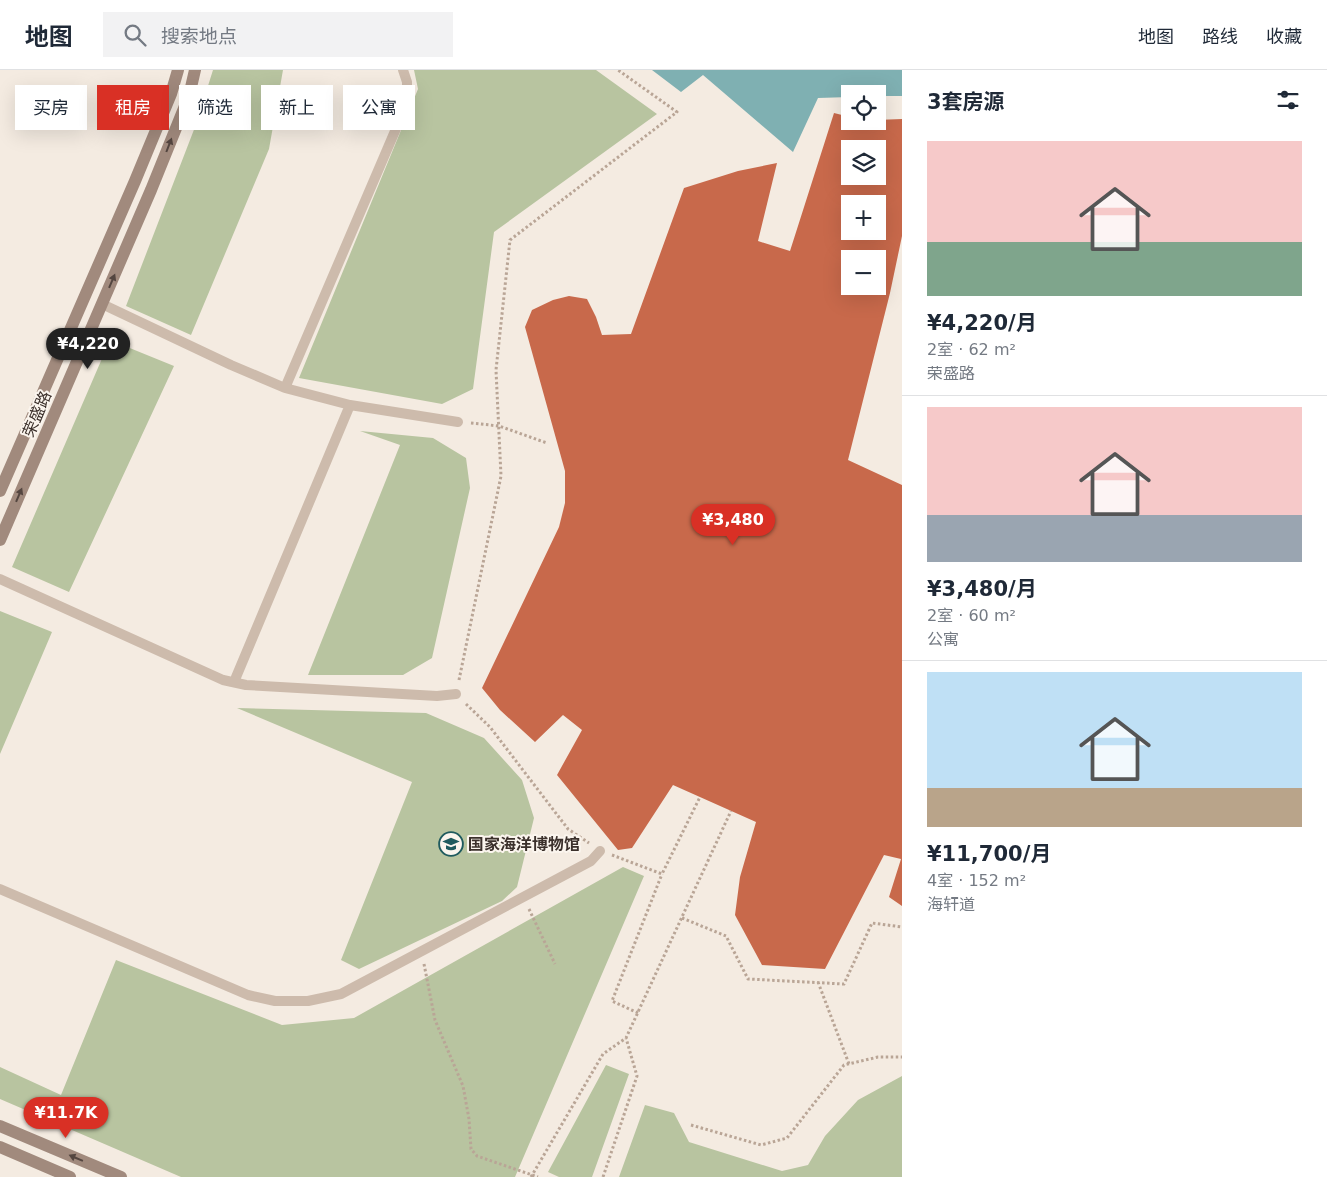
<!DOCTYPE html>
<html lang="zh">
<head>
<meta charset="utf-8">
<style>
	:root { --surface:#fff; --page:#f2f2f3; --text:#1f2937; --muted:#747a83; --line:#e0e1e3; --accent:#d93025 }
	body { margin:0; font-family:"DejaVu Sans","Noto Sans SC",sans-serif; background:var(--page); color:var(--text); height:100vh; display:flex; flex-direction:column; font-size:19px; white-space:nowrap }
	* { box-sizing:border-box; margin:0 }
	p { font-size:16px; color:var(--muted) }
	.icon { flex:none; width:28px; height:28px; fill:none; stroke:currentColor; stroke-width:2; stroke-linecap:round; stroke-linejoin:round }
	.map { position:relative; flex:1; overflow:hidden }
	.drawer { display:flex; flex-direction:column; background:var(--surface); width:425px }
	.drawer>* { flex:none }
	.hud { position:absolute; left:15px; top:15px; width:475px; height:45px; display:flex; gap:10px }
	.tools { position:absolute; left:841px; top:15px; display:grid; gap:10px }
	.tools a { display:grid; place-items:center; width:45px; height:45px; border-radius:0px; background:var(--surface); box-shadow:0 5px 20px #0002; font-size:25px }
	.price { position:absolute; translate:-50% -42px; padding:0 11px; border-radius:18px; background:var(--accent); color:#fff; font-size:16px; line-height:32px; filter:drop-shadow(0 1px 2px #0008) }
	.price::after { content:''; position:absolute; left:50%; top:30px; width:15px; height:11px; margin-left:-8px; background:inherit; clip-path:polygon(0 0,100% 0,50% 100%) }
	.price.active { background:#222; color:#fff }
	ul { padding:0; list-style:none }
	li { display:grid; align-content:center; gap:10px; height:265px; padding:0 25px }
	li+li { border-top:1px solid var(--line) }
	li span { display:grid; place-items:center; height:155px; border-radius:0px; color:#555 }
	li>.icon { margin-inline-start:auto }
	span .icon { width:90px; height:90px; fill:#fffc; stroke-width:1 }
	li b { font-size:21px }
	h2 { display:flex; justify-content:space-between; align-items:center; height:60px; padding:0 25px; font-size:21px }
	.pill { padding:0 18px; border-radius:0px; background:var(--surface); box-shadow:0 5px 20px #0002; font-size:18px; line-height:45px }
	.pill.active { background:var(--accent); color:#fff }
	header { display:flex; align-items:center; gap:30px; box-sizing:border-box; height:70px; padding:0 25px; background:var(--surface); border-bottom:1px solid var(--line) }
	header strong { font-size:24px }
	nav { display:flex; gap:28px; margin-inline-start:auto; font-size:18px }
	.search { width:350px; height:45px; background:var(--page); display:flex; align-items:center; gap:12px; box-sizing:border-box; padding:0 18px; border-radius:0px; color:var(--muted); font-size:19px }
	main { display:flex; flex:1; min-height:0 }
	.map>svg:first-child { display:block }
	.green { fill:#b8c4a0 }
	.water { fill:#7fb0b2 }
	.building { fill:#c8694b; fill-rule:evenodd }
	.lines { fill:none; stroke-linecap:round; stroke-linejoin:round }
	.path { stroke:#b9a596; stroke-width:3; stroke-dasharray:2.5 2.5; stroke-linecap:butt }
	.lane { stroke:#cdbbac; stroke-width:10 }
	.secondary { stroke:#a18a7d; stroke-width:12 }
	.oneway { fill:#544640 }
	.labels { text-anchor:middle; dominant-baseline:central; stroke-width:4; stroke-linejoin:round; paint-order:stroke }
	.street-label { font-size:16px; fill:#3b302b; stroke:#fbf5ee }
	.poi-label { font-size:16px; font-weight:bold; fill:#3b302b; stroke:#fbf5ee; text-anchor:start }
</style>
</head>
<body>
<header>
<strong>地图</strong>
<div class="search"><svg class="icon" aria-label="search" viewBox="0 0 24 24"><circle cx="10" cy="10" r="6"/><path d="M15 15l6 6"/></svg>搜索地点</div>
<nav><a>地图</a><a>路线</a><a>收藏</a></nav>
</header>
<main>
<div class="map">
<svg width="902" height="1107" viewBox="0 0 902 1107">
	<rect width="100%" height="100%" fill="#f4ebe1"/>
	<path class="green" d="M213 0H283L269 79 191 265 126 236 195 57Z
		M414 0H596L657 44 494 162 473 319 442 334 299 308 418 19Z
		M110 270 174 296 69 522 12 497Z
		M360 361 433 368 466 388 470 418 432 588 403 605H308L400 375Z
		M0 541 52 562 0 684Z
		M237 638 426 643 484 668 522 710 534 748 517 817 502 831 359 899 341 890 412 712Z
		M623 797 644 806 515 1107H181L0 1029V997L61 1025 116 890 282 955 354 948Z
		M606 995 629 1004 592 1107H559L548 1102Z
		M902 1006V1107H619L645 1035 674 1043 689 1072 782 1101 808 1095 825 1066 858 1030Z"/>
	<path class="water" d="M652 0H902V26H878V24H850V27L818 28 793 82 703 5 681 22Z"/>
	<path class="building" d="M834 43 850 47V51L902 49V166L890 223 848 390 902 415V836L889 827 901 789 884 785 825 899 762 895 735 845 740 807 756 752 673 715 632 778 618 780 557 705 582 660 563 645 535 672 500 640 482 618 559 457 565 433V401L525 257 532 240 553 230 569 226 587 229 596 247 602 265 631 264 684 118 738 101 777 93 758 171 790 181ZM850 79H878V106H850ZM850 134H878V161H850ZM850 189H878V216H850Z"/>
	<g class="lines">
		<path class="path" d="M471 353 499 356 547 373
			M459 610 501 406 496 300 510 170 677 42 618 0
			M466 634 490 657 568 759 589 773
			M612 785 662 804 700 727
			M529 839 555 894
			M682 848 726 866 748 909 844 914 872 853 902 857
			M424 894 435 950 463 1016 469 1049 471 1079 477 1086 538 1107
			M818 912 849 994
			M638 943 612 931 662 804
			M691 1055 761 1075 787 1068 844 995 878 987H902
			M531 1107 603 984 626 968 731 741
			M603 1107 637 1006 626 968"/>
		<path class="lane" d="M102 234 231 295 285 318 350 335 458 352
			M285 318 407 33V12L403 0
			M0 509 223 610 246 615 437 626 456 624
			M234 612 350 335
			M0 819 248 925 275 931H308L341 924 591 791 600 781"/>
		<path class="secondary" d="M0 421 135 111 171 24 178 0
			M0 470 151 120 189 26 195 0
			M0 1056 121 1107
			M0 1077 70 1107"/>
	</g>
	<defs><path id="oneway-solid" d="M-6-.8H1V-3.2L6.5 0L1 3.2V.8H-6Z" transform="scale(1.25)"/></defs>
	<g class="oneway">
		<use href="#oneway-solid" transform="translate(169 75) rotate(-69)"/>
		<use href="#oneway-solid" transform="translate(112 211) rotate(-67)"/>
		<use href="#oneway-solid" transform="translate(19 425) rotate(-67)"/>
		<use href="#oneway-solid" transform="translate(76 1088) rotate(-157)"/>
	</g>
	<defs>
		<g id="school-ring" transform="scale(1.25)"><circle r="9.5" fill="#fbf5ee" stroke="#1f5a5e" stroke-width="1.5"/><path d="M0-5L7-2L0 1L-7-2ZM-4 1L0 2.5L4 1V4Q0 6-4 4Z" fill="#1f5a5e"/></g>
	</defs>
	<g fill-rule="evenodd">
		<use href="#school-ring" x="451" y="774"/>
	</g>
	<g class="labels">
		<g class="street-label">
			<text transform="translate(37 344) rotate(-67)">荣盛路</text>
		</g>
		<g class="poi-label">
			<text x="468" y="774">国家海洋博物馆</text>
		</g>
	</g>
</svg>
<div class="tools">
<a><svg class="icon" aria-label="locate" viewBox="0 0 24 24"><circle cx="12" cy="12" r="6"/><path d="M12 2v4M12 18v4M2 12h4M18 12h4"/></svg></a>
<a><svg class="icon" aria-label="layers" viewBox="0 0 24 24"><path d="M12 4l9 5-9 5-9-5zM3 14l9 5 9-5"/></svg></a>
<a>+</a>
<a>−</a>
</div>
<b class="price active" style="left:88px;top:300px">¥4,220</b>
<b class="price" style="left:733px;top:476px">¥3,480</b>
<b class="price" style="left:66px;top:1069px">¥11.7K</b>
<div class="hud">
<a class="pill">买房</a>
<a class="pill active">租房</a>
<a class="pill">筛选</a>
<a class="pill">新上</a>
<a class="pill">公寓</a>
</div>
</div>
<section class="drawer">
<h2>3套房源<svg class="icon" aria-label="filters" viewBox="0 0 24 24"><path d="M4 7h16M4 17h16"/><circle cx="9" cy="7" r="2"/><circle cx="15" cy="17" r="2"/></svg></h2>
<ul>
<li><span style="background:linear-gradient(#f6c9c9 65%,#7fa58c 0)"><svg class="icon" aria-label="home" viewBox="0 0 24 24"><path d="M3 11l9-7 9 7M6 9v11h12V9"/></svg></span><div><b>¥4,220/月</b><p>2室 · 62 m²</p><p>荣盛路</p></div></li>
<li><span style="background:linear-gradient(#f6c9c9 70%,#9aa5b1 0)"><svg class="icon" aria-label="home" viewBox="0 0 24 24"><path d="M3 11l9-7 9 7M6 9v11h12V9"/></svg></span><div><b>¥3,480/月</b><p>2室 · 60 m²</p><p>公寓</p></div></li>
<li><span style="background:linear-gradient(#bfe0f5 75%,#b9a48a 0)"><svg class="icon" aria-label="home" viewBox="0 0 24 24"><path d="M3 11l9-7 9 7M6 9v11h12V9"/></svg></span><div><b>¥11,700/月</b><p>4室 · 152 m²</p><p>海轩道</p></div></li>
</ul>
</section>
</main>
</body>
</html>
